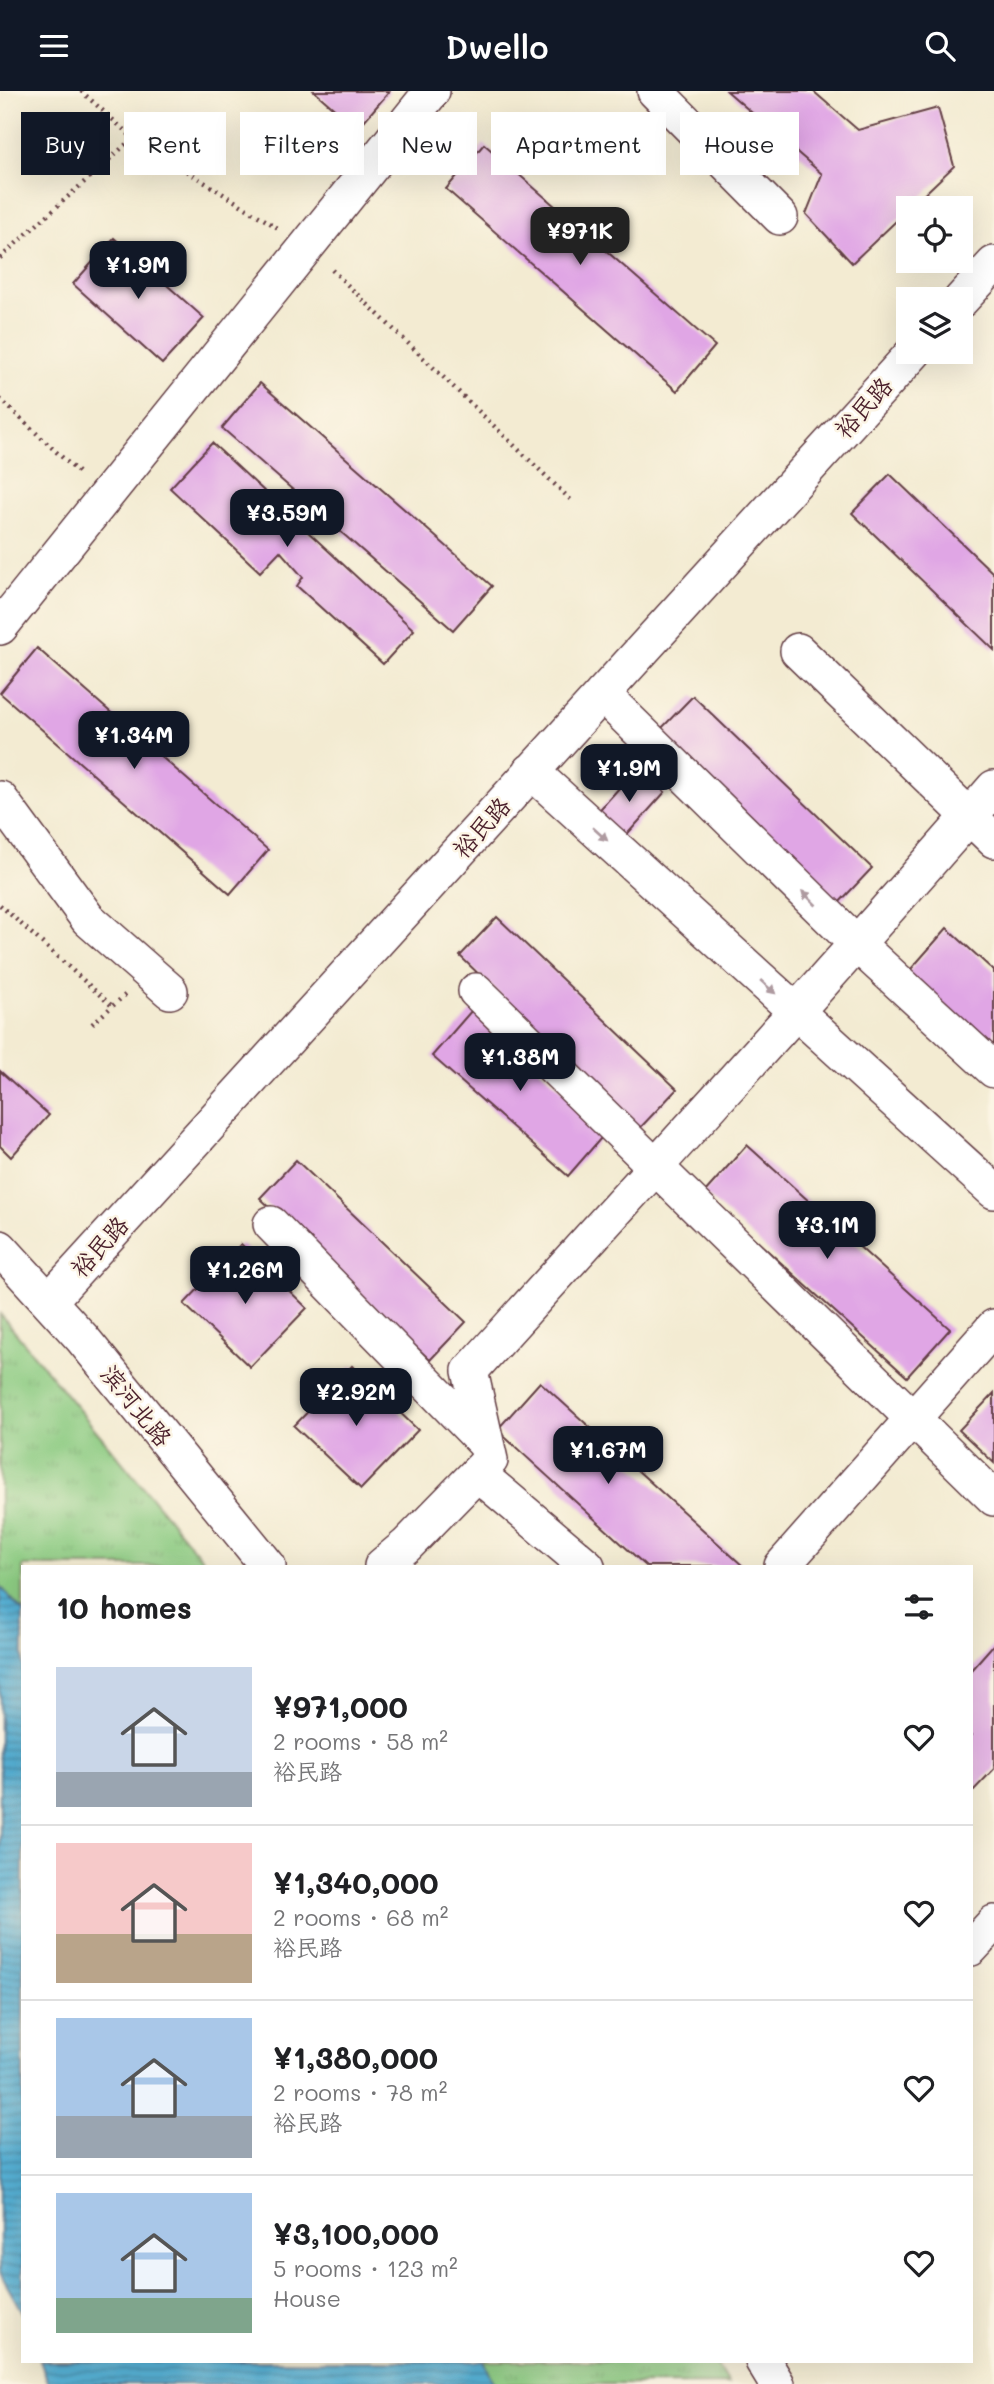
<!DOCTYPE html>
<html lang="en">
<head>
<meta charset="utf-8">
<style>
	:root { --surface:#fff; --page:#f2f2f2; --text:#202124; --muted:#757577; --line:#e0e0e0; --accent:#111827 }
	body { margin:0; font-family:Mali,"LXGW WenKai TC",sans-serif; background:var(--page); color:var(--text); height:100vh; display:flex; flex-direction:column; font-size:26px; white-space:nowrap }
	* { box-sizing:border-box; margin:0 }
	p { font-size:23px; color:var(--muted) }
	.icon { flex:none; width:38px; height:38px; fill:none; stroke:currentColor; stroke-width:2; stroke-linecap:round; stroke-linejoin:round }
	.map { position:relative; flex:1; overflow:hidden }
	.drawer { position:absolute; left:21px; top:1474px; width:952px; height:798px; display:flex; flex-direction:column; background:var(--surface); border-radius:0px; box-shadow:0 7px 28px #0002 }
	.drawer>* { flex:none }
	.hud { position:absolute; left:21px; top:21px; width:952px; height:63px; display:flex; gap:14px }
	.fabs { position:absolute; left:896px; top:105px; display:grid; gap:14px }
	.fabs a { display:grid; place-items:center; width:77px; height:77px; border-radius:0px; background:var(--surface); box-shadow:0 7px 28px #0002; font-size:35px }
	.price { position:absolute; translate:-50% -60px; padding:0 16px; border-radius:14px; background:var(--accent); color:#fff; font-size:23px; line-height:46px; filter:drop-shadow(0 2px 4px #0008) }
	.price::after { content:''; position:absolute; left:50%; top:42px; width:21px; height:16px; margin-left:-10px; background:inherit; clip-path:polygon(0 0,100% 0,50% 100%) }
	.price.on { background:#222; color:#fff }
	ul { padding:0; list-style:none }
	li { display:flex; align-items:center; gap:21px; height:175px; padding:0 35px }
	li+li { border-top:2px solid var(--line) }
	li span { display:grid; place-items:center; flex:none; width:196px; height:140px; border-radius:0px; color:#555 }
	li>.icon { margin-inline-start:auto }
	span .icon { width:84px; height:84px; fill:#fffc; stroke-width:1 }
	li b { font-size:30px }
	h2 { display:flex; justify-content:space-between; align-items:center; height:84px; padding:0 35px; font-size:30px }
	.pill { padding:0 24px; border-radius:0px; background:var(--surface); box-shadow:0 7px 28px #0002; font-size:24px; line-height:63px }
	.pill.on { background:var(--accent); color:#fff }
	header { display:flex; justify-content:space-between; align-items:center; height:91px; padding:0 35px; background:var(--accent); color:#fff; font-size:32px; font-weight:600 }
	.map>svg:first-child { display:block }
	.grass { fill:url(#grass-tufts); stroke:#6b7556; stroke-width:2 }
	.water { fill:url(#water-rules); stroke:#506880; stroke-width:2 }
	.building { fill:#e0a6e5 }
	.lines { fill:none; stroke-linecap:round; stroke-linejoin:round }
	.street-casing { stroke:#633e44; stroke-width:38 }
	.path { stroke:#633e44; stroke-width:4.5; stroke-dasharray:2 5; stroke-linecap:butt }
	.street { stroke:#fff; stroke-width:35 }
	.oneway { fill:#ae9aa0 }
	.labels { text-anchor:middle; dominant-baseline:central; stroke-width:5; stroke-linejoin:round; paint-order:stroke }
	.street-label { font-size:24px; fill:#4a1f2b; stroke:#fcf5e5 }
</style>
</head>
<body>
<header><svg class="icon" aria-label="menu" viewBox="0 0 24 24"><path d="M4 6h16M4 12h16M4 18h16"/></svg>Dwello<svg class="icon" aria-label="search" viewBox="0 0 24 24"><circle cx="10" cy="10" r="6"/><path d="M15 15l6 6"/></svg></header>
<div class="map">
<svg width="994" height="2293" viewBox="0 0 994 2293">
	<defs>
		<pattern id="grass-tufts" width="24" height="20" patternUnits="userSpaceOnUse" patternTransform="scale(1.75)"><rect width="24" height="20" fill="#8ccb82"/><path d="M3 7l-1-3M5 7V3M7 7l1-3M15 17l-1-3M17 17v-4M19 17l1-3" fill="none" stroke="#7aae70"/></pattern>
		<pattern id="water-rules" width="6" height="5" patternUnits="userSpaceOnUse" patternTransform="scale(1.75)"><rect width="6" height="5" fill="#57b0d4"/><path d="M0 2.5h6" fill="none" stroke="#4a8fac"/></pattern>
	</defs>
	<rect width="100%" height="100%" fill="#fcf5e5"/>
	<filter id="ink" filterUnits="userSpaceOnUse"><feTurbulence type="fractalNoise" baseFrequency=".0143" numOctaves="2"/><feDisplacementMap in="SourceGraphic" scale="14" xChannelSelector="R" yChannelSelector="G"/><feConvolveMatrix kernelMatrix="1 2 1 2 8 2 1 2 1" color-interpolation-filters="sRGB"/></filter>
	<filter id="wash" filterUnits="userSpaceOnUse"><feTurbulence type="fractalNoise" baseFrequency=".00686" numOctaves="4" result="noise"/><feDisplacementMap in="SourceGraphic" scale="28" xChannelSelector="R" yChannelSelector="G"/><feGaussianBlur stdDeviation="1.57" result="paint"/><feColorMatrix in="noise" values="0 0 0 0 0 0 0 0 0 0 0 0 0 0 0 0 0 1.4 0 .05"/><feComposite in="paint" operator="in"/></filter>
	<g filter="url(#wash)">
		<rect width="100%" height="100%" fill="#f3ebd2"/>
		<path class="grass" d="M0 1223 208 1475H23V1521L0 1495Z
			M483 2270H714L729 2293H494Z"/>
		<path class="water" d="M0 1495 23 1521V2223L0 2182Z
			M40 2270H483L494 2293H49Z"/>
		<g id="blocks">
			<path class="building" d="M314 0H390L357 38Z
				M727 0H813L858 39 938 17 954 75 852 172 806 123 822 83Z
				M484 53 715 255 677 300 446 98Z
				M114 147 204 227 162 273 73 193Z
				M260 292 492 495 453 539 222 337Z
				M212 352 414 539 383 573 297 495 303 486 280 460 260 481 170 397Z
				M890 383 994 483V559L852 422Z
				M37 557 268 759 230 803 0 602Z
				M693 605 872 777 835 816 655 644Z
				M638 676 665 701 621 750 594 725Z
				M497 826 677 998 639 1038 460 865Z
				M947 837 994 880V967L904 886Z
				M472 919 608 1039 568 1085 432 965Z
				M0 980 49 1024 11 1066 0 1055Z
				M747 1054 950 1238 907 1286 704 1102Z
				M296 1069 466 1231 430 1269 260 1107Z
				M241 1153 307 1217 250 1276 184 1213Z
				M352 1275 418 1339 361 1398 294 1335Z
				M540 1291 743 1475H646L497 1339Z
				M994 1302V1372L959 1339Z
				M994 1553V1678L971 1702V1579Z"/>
		</g>
	</g>
	<g filter="url(#ink)">
		<use href="#blocks" fill-opacity="0" stroke="#633e44" stroke-width="2"/>
		<g class="lines">
			<g class="street-casing">
				<path id="street" d="M655 0 780 126
					M961 209 994 173
					M0 536 432 0
					M798 560 994 749
					M602 603 858 854 994 979
					M531 680 994 1100
					M0 708 88 828 170 900
					M476 900 994 1407
					M271 1133 486 1353
					M0 1157 82 1247 268 1475
					M49 1210 914 261
					M477 1382 587 1475
					M382 1475 407 1454 490 1369 470 1280C645 1086 823 894 994 697
					M782 1475 994 1236
					M971 1857 994 1832
					M763 2270 777 2293"/>
			</g>
			<path class="path" d="M81 0 133 47 278 137
				M0 167 133 47
				M332 179 574 412
				M0 308 81 384
				M0 814 112 915
				M92 933 125 904"/>
			<use href="#street" class="street"/>
		</g>
		<defs><path id="oneway-solid" d="M-6-.8H1V-3.2L6.5 0L1 3.2V.8H-6Z" transform="scale(1.75)"/></defs>
		<g class="oneway">
			<use href="#oneway-solid" transform="translate(600 743) rotate(42)"/>
			<use href="#oneway-solid" transform="translate(809 807) rotate(-135)"/>
			<use href="#oneway-solid" transform="translate(768 896) rotate(42)"/>
		</g>
	</g>
	<g class="labels">
		<g class="street-label">
			<text transform="translate(863 316) rotate(-48)">裕民路</text>
			<text transform="translate(481 736) rotate(-48)">裕民路</text>
			<text transform="translate(99 1155) rotate(-48)">裕民路</text>
			<text transform="translate(137 1314) rotate(51)">滨河北路</text>
		</g>
	</g>
</svg>
<div class="fabs">
<a><svg class="icon" aria-label="locate" viewBox="0 0 24 24"><circle cx="12" cy="12" r="6"/><path d="M12 2v4M12 18v4M2 12h4M18 12h4"/></svg></a>
<a><svg class="icon" aria-label="layers" viewBox="0 0 24 24"><path d="M12 4l9 5-9 5-9-5zM3 14l9 5 9-5"/></svg></a>
</div>
<b class="price on" style="left:580px;top:176px">¥971K</b>
<b class="price" style="left:138px;top:210px">¥1.9M</b>
<b class="price" style="left:287px;top:458px">¥3.59M</b>
<b class="price" style="left:134px;top:680px">¥1.34M</b>
<b class="price" style="left:629px;top:713px">¥1.9M</b>
<b class="price" style="left:520px;top:1002px">¥1.38M</b>
<b class="price" style="left:827px;top:1170px">¥3.1M</b>
<b class="price" style="left:245px;top:1215px">¥1.26M</b>
<b class="price" style="left:356px;top:1337px">¥2.92M</b>
<b class="price" style="left:608px;top:1395px">¥1.67M</b>
<div class="hud">
<a class="pill on">Buy</a>
<a class="pill">Rent</a>
<a class="pill">Filters</a>
<a class="pill">New</a>
<a class="pill">Apartment</a>
<a class="pill">House</a>
</div>
<section class="drawer">
<h2>10 homes<svg class="icon" aria-label="filters" viewBox="0 0 24 24"><path d="M4 7h16M4 17h16"/><circle cx="9" cy="7" r="2"/><circle cx="15" cy="17" r="2"/></svg></h2>
<ul>
<li><span style="background:linear-gradient(#c9d6e8 75%,#9aa5b1 0)"><svg class="icon" aria-label="home" viewBox="0 0 24 24"><path d="M3 11l9-7 9 7M6 9v11h12V9"/></svg></span><div><b>¥971,000</b><p>2 rooms · 58 m²</p><p>裕民路</p></div><svg class="icon" aria-label="heart" viewBox="0 0 24 24"><path d="M12 20l-8-8c-3-5 5-10 8-4 3-6 11-1 8 4z"/></svg></li>
<li><span style="background:linear-gradient(#f6c9c9 65%,#b9a48a 0)"><svg class="icon" aria-label="home" viewBox="0 0 24 24"><path d="M3 11l9-7 9 7M6 9v11h12V9"/></svg></span><div><b>¥1,340,000</b><p>2 rooms · 68 m²</p><p>裕民路</p></div><svg class="icon" aria-label="heart" viewBox="0 0 24 24"><path d="M12 20l-8-8c-3-5 5-10 8-4 3-6 11-1 8 4z"/></svg></li>
<li><span style="background:linear-gradient(#a9c7e8 70%,#9aa5b1 0)"><svg class="icon" aria-label="home" viewBox="0 0 24 24"><path d="M3 11l9-7 9 7M6 9v11h12V9"/></svg></span><div><b>¥1,380,000</b><p>2 rooms · 78 m²</p><p>裕民路</p></div><svg class="icon" aria-label="heart" viewBox="0 0 24 24"><path d="M12 20l-8-8c-3-5 5-10 8-4 3-6 11-1 8 4z"/></svg></li>
<li><span style="background:linear-gradient(#a9c7e8 75%,#7fa58c 0)"><svg class="icon" aria-label="home" viewBox="0 0 24 24"><path d="M3 11l9-7 9 7M6 9v11h12V9"/></svg></span><div><b>¥3,100,000</b><p>5 rooms · 123 m²</p><p>House</p></div><svg class="icon" aria-label="heart" viewBox="0 0 24 24"><path d="M12 20l-8-8c-3-5 5-10 8-4 3-6 11-1 8 4z"/></svg></li>
</ul>
</section>
</div>
</body>
</html>
